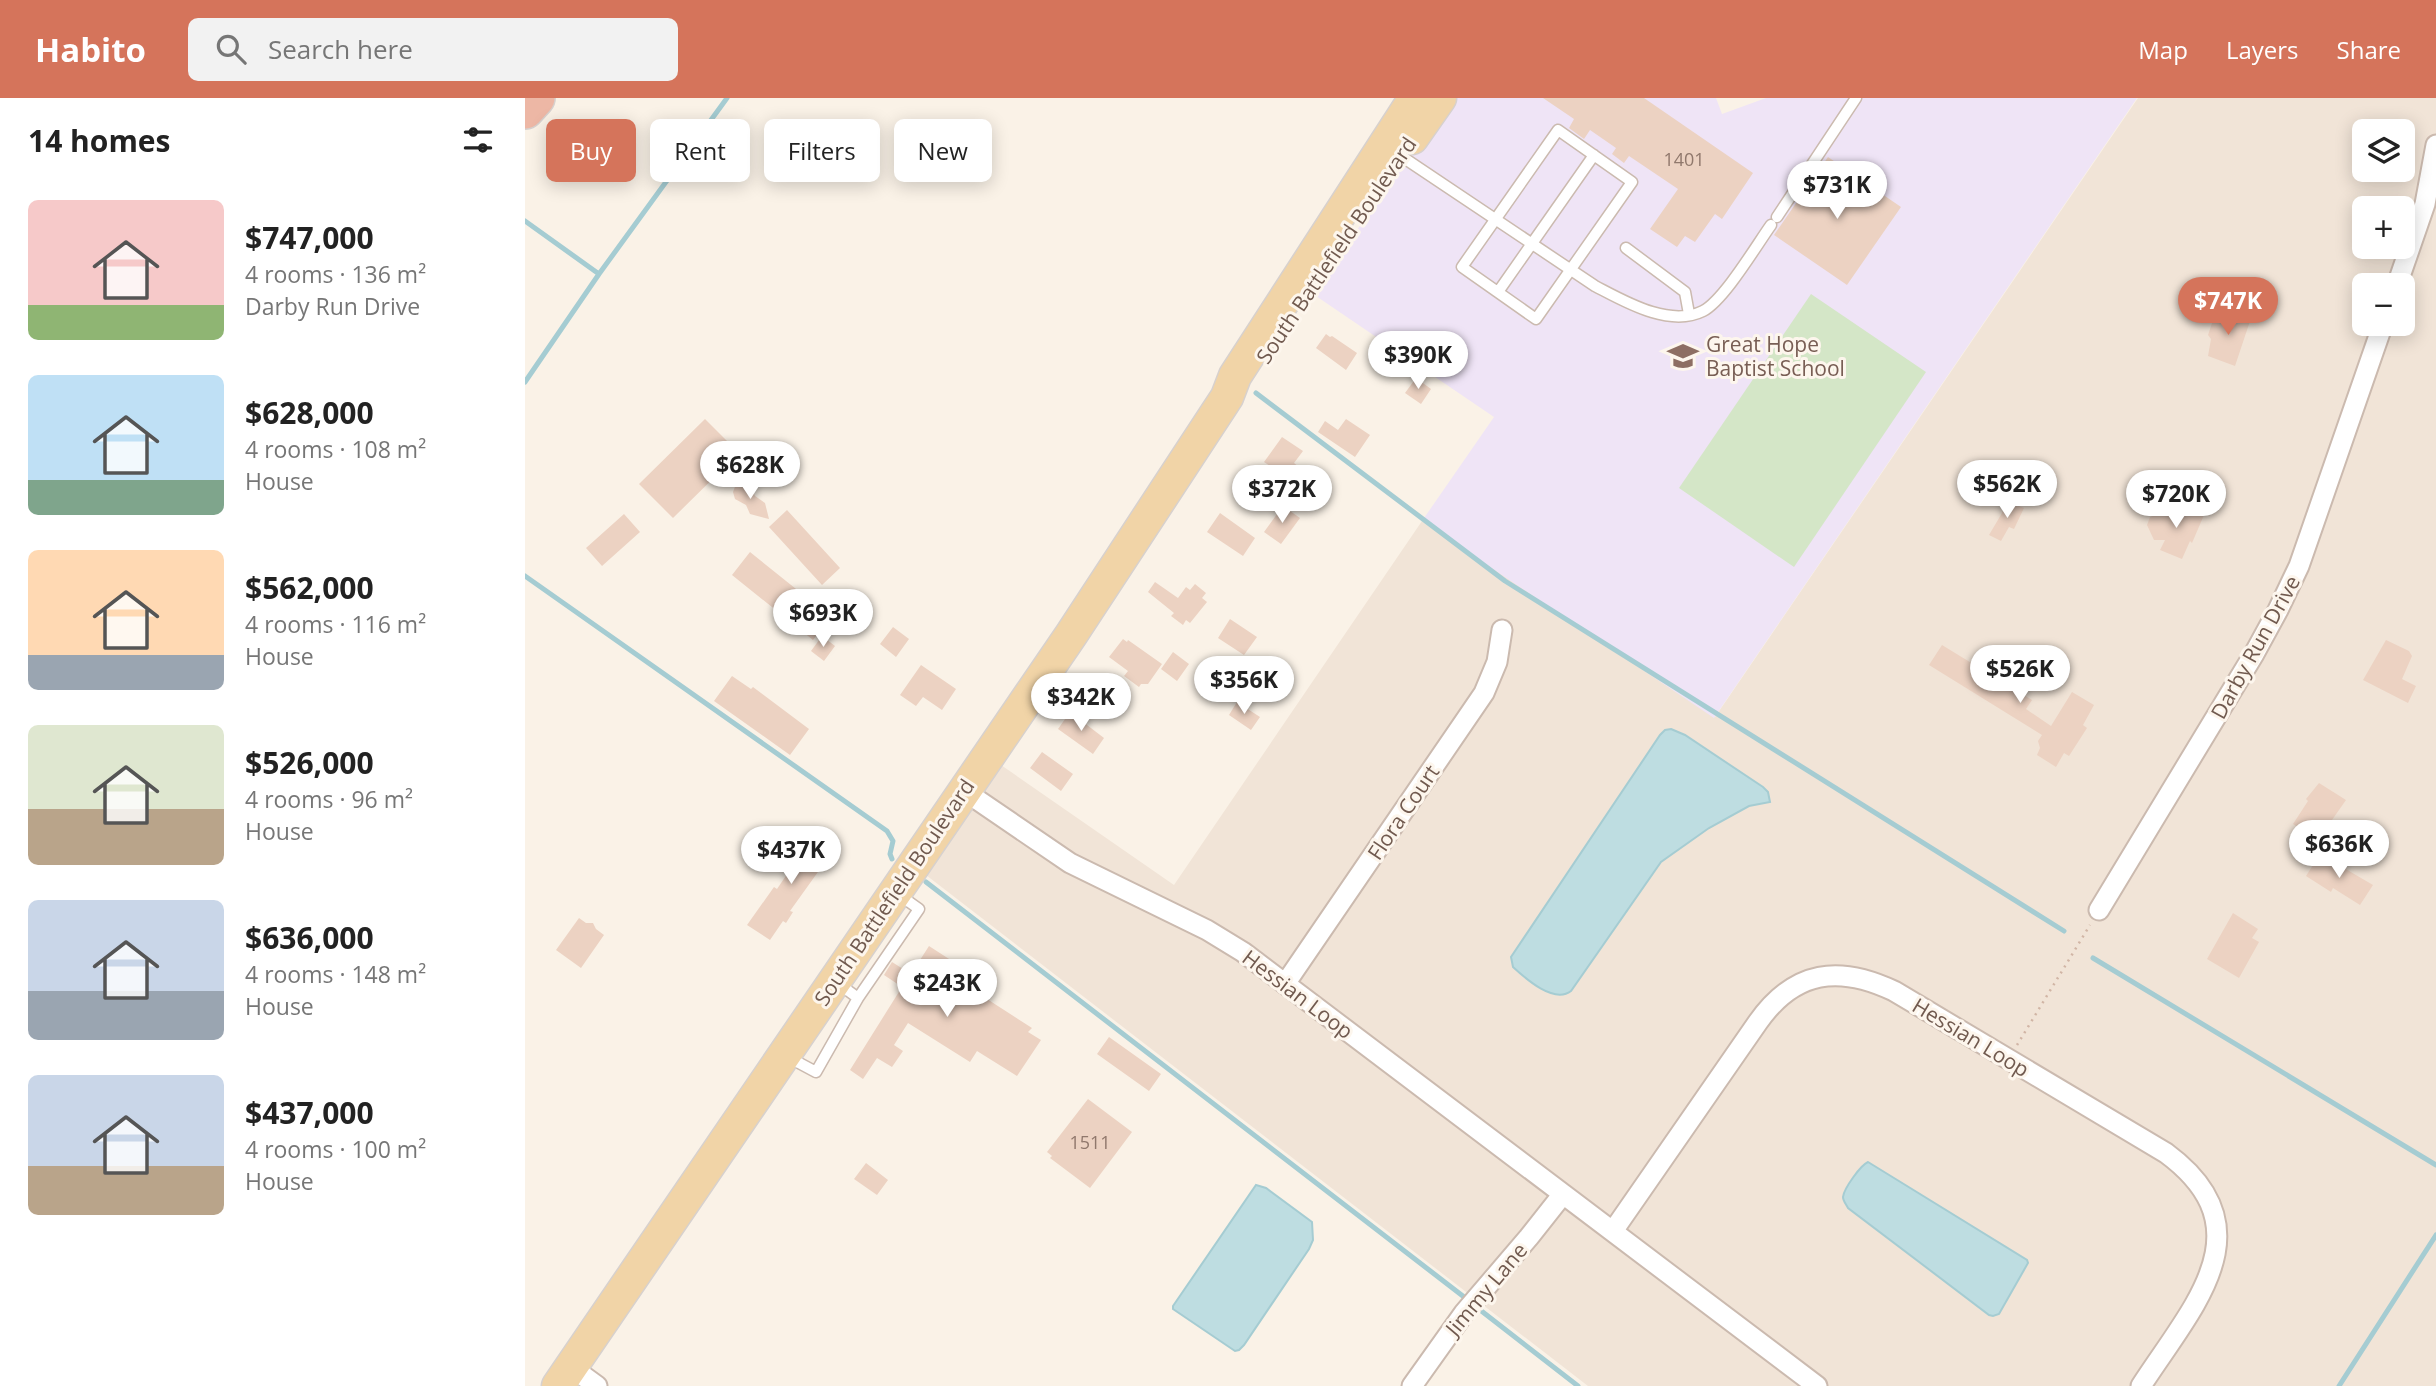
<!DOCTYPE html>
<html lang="en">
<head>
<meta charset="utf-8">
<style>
	:root { --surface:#fff; --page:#f2f2f2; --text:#222; --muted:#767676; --accent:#d5745b }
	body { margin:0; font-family:"Open Sans",sans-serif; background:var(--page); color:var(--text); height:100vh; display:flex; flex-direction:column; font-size:26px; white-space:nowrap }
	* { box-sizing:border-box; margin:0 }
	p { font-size:23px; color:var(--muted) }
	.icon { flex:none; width:38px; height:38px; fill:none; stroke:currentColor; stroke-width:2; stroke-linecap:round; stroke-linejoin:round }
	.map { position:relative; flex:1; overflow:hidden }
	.side { display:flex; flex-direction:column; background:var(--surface); width:525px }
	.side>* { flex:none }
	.hud { position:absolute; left:21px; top:21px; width:665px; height:63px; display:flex; gap:14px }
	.fabs { position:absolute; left:1827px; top:21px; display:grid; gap:14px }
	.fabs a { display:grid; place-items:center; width:63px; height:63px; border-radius:10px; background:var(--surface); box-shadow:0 4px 18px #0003; font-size:35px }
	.price { position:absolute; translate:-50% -60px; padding:0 16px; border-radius:24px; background:#fff; color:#222; font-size:23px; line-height:46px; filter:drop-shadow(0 2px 4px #0008) }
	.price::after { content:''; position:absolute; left:50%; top:42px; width:21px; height:16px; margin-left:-10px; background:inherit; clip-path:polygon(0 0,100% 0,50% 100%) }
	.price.current { background:var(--accent); color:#fff }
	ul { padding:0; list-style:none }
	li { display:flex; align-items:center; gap:21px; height:175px; padding:0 28px }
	li span { display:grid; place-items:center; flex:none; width:196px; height:140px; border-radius:10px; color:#555 }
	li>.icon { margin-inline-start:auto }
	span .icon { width:84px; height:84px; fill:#fffc; stroke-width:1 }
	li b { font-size:30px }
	h2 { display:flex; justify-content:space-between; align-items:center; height:84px; padding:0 28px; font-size:30px }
	.pill { padding:0 24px; border-radius:10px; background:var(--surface); box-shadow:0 4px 18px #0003; font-size:24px; line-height:63px }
	.pill.current { background:var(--accent); color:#fff }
	header { display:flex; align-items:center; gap:42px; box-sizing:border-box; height:98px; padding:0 35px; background:var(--accent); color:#fff }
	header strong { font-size:33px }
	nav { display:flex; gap:38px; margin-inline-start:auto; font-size:24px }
	.search { width:490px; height:63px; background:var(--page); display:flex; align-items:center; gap:18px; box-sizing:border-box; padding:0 24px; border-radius:10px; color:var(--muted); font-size:26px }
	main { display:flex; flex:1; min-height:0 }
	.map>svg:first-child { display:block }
	.residential { fill:#f1e4d7; fill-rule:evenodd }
	.education { fill:#efe4f6 }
	.green { fill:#d4e6c7 }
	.water { fill:#bedde1; stroke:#a5ccd2; stroke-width:2 }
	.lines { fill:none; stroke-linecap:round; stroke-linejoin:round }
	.stream { stroke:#a5ccd2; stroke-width:5 }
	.building { fill:#ecd2c2 }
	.lane-casing { stroke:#cbbaaf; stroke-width:13 }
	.street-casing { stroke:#cbbaaf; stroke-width:23 }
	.primary-casing { stroke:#d7d1ce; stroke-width:35 }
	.highway-casing { stroke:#d7d1ce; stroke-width:40 }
	.path { stroke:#d1b5a5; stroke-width:2.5; stroke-dasharray:2 5; stroke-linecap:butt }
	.lane { stroke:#fff; stroke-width:10 }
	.street { stroke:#fff; stroke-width:19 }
	.primary { stroke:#f1d4a7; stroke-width:32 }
	.highway { stroke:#edb7a5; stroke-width:37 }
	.labels { text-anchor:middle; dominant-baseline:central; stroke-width:6; stroke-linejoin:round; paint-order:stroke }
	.number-label { font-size:18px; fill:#90786c }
	.street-label { font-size:21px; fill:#715a4f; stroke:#fdf6ed }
	.education-label { font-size:21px; fill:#785e54; stroke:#fdf6ed; text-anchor:start }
</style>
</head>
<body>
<header>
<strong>Habito</strong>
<div class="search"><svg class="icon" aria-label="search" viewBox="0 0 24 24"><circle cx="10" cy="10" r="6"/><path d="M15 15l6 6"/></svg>Search here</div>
<nav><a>Map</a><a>Layers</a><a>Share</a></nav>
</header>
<main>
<section class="side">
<h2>14 homes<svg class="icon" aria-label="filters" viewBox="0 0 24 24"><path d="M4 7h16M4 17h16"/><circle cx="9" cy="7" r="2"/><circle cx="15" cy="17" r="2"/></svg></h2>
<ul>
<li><span style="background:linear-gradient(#f6c9c9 75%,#8fb573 0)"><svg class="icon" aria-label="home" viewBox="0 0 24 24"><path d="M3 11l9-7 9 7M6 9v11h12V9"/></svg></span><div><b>$747,000</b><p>4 rooms · 136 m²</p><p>Darby Run Drive</p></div></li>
<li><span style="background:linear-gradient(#bfe0f5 75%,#7fa58c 0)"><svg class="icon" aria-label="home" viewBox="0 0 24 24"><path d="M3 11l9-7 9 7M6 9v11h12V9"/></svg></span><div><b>$628,000</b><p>4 rooms · 108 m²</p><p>House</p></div></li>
<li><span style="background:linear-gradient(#ffd9b3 75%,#9aa5b1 0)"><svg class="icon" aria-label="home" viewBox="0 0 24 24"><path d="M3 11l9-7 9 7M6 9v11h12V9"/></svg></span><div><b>$562,000</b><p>4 rooms · 116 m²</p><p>House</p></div></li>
<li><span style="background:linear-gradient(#dfe7d0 60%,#b9a48a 0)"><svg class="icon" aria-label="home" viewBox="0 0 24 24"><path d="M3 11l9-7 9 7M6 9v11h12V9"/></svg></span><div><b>$526,000</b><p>4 rooms · 96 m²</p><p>House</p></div></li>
<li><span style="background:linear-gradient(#c9d6e8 65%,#9aa5b1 0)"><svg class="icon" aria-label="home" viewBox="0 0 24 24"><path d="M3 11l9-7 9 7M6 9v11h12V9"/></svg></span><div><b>$636,000</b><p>4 rooms · 148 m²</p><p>House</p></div></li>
<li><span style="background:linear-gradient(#c9d6e8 65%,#b9a48a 0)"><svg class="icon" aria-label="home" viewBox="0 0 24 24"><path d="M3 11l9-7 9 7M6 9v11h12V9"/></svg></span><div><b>$437,000</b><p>4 rooms · 100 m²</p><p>House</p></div></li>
</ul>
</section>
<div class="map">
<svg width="1911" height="1288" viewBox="0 0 1911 1288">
	<rect width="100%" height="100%" fill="#faf2e7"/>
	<path class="residential" d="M1613 0H1911V1288H1063L401 777 476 667 649 787 897 423 1190 619ZM1839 33H1878V72H1839ZM1839 110H1878V149H1839ZM1839 187H1878V226H1839Z"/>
	<path class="education" d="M923 0H1191L1197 16 1241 0H1612L1189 620 897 423 969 319 788 196Z"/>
	<path class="green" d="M1286 196 1401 274 1269 469 1154 390Z"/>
	<path class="water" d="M1146 631 1160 637 1238 689 1243 694 1245 704 1224 708 1184 730 1136 764 1046 893C1029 906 1001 881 988 869L986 859 1135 637 1140 632Z
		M1343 1064 1502 1162 1503 1165 1474 1216 1468 1218 1464 1217 1323 1110C1321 1106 1318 1103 1318 1099 1319 1090 1336 1067 1343 1064Z
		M731 1087 741 1090 787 1124 788 1142 784 1151 719 1247 714 1252 710 1253 648 1211V1208Z"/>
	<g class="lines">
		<path class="stream" d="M0 123 74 176
			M0 284 74 176 202 0
			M731 295 980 483 1539 833
			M0 478 362 733 368 743 365 756 367 761
			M401 784 943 1202
			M1568 860 1911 1067
			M950 1208 1053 1288
			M1814 1288 1911 1137"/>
	</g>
	<path class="building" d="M1018 0H1119L1228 75 1197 121 1190 116 1170 144 1160 138 1152 149 1125 131 1153 91 1104 58 1099 65 1087 56 1091 50 1065 32 1059 41 1044 30 1049 21Z
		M1303 59 1376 109 1322 187 1249 137Z
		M1706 213 1726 220 1710 268 1683 258 1686 241 1683 237 1689 219Z
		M801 236 805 239 807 238 832 255 821 272 791 250Z
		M891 280 906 291 896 306 880 295Z
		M180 321 214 355 148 420 114 386Z
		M821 321 845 337 830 359 793 334 800 323 813 332Z
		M757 339 778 353 769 365 774 369 755 393 742 384 751 372 739 364Z
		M211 386H219L226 389 230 398 240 405 244 421 225 416 221 407 210 401 208 394Z
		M1481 403 1499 410 1489 431 1484 429 1476 443 1464 437 1477 415Z
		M1654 406 1679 417 1667 445 1665 443 1657 461 1635 452 1640 442H1629L1622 427 1625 419 1637 414 1649 419Z
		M758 408 775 420 756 446 739 434Z
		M262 412 315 470 297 487 244 429Z
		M695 415 730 440 718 458 682 434Z
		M99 416 115 434 77 468 61 450Z
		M225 454 306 519 288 542 207 477Z
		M630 484 653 500 661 489 665 492 670 486 681 495 677 500 682 504 665 525 661 522 658 527 646 518 649 515 623 494Z
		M705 521 732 539 719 557 693 540Z
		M368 529 384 541 371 559 355 546Z
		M297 538 310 548 299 563 286 553Z
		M598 541 602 544 603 542 637 566 623 586H616L614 589 599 578 603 573 584 559Z
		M1861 542 1884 553 1887 558 1877 581 1891 588 1883 605 1838 582Z
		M1417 547 1507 602 1501 611 1526 628 1547 594 1569 607 1558 627 1562 630 1544 658 1539 655 1531 669 1512 657 1515 650 1513 643 1517 637 1404 567Z
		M648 554 664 566 652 583 636 571Z
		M396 567 431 591 417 612 398 599 391 608 375 597Z
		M207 578 226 591 228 589 284 631 265 657 189 603Z
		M712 604 735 619 726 632 704 617Z
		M545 614 579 640 568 656 533 631Z
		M517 654 548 676 536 693 505 670Z
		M1794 685 1821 702 1793 742 1768 726 1783 703 1781 701Z
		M283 736 308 753 265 813 268 814 261 825 258 823 245 842 222 827 249 789 252 791 273 760 264 753 274 738Z
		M1795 756 1848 787 1835 807 1808 790 1806 794 1781 778Z
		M1708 815 1733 831 1727 840 1734 844 1714 880 1682 861Z
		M54 820 61 825H68L71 831 79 837 56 870 31 852Z
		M404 848 438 870 431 881 507 930 503 934 516 942 492 978 452 953 445 964 383 925 369 947 378 953 367 969 352 960 338 981 325 972 377 889 359 877 367 864 386 876Z
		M584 939 636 976 624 993 572 956Z
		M563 1001 607 1034 565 1090 525 1060 527 1058 522 1054Z
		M341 1065 363 1082 352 1097 329 1081Z"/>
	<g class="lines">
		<g class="lane-casing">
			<path id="lane" d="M1033 32 1107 84 1011 221 937 169Z
				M861 48 1070 188C1099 203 1144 230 1178 213 1199 202 1231 148 1246 127
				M1252 119 1331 0
				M1101 150 1160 194 1164 216
				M973 194 1069 57
				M314 886 333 900 394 811 373 796
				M261 958 291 974 333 900"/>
		</g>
		<g class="street-casing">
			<path id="street" d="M1872 187 1900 106 1911 47
				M438 692 545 765 682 832 718 854 1292 1288
				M1574 812 1729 556 1753 512 1774 468 1858 226
				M760 886 959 595 972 564 977 532
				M1088 1133 1233 924C1270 872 1314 867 1369 893L1641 1055C1744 1131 1667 1209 1616 1288
				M46 1269 72 1288
				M887 1288 939 1215 1004 1139 1038 1096"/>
		</g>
		<g class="primary-casing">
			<path id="primary" d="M887 40 915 0
				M33 1288 546 537 702 299 710 278 890 0"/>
		</g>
		<g class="highway-casing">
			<path id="highway" d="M0 12 11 0"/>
		</g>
		<path class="path" d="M1492 947 1565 827"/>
		<use href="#lane" class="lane"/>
		<use href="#street" class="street"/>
		<use href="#primary" class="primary"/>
		<use href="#highway" class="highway"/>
	</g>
	<defs>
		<g id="school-bare" transform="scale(2.415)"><path d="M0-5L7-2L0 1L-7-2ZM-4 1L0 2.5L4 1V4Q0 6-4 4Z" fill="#8d6e63" stroke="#fdf6ed" stroke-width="2.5" paint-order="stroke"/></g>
	</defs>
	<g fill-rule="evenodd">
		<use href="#school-bare" x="1158" y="258"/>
	</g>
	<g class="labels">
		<g class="number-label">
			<text x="1159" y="61">1401</text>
			<text x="565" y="1044">1511</text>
		</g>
		<g class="street-label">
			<text transform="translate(811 152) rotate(-56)">South Battlefield Boulevard</text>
			<text transform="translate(1730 549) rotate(-61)">Darby Run Drive</text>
			<text transform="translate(878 714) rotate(-56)">Flora Court</text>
			<text transform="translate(369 794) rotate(-56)">South Battlefield Boulevard</text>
			<text transform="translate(773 896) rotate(37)">Hessian Loop</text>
			<text transform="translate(1446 939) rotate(31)">Hessian Loop</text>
			<text transform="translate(961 1191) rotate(-50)">Jimmy Lane</text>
		</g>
		<g class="education-label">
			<text x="1181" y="246">Great Hope<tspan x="1181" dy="24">Baptist School</tspan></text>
		</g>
	</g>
</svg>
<div class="fabs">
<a><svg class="icon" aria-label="layers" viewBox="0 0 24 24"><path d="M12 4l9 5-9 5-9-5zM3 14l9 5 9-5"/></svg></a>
<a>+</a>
<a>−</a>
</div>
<b class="price" style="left:1312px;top:123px">$731K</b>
<b class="price current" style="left:1703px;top:239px">$747K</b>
<b class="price" style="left:893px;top:293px">$390K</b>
<b class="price" style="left:225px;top:403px">$628K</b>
<b class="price" style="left:1482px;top:422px">$562K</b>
<b class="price" style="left:757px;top:427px">$372K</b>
<b class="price" style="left:1651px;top:432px">$720K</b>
<b class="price" style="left:298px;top:551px">$693K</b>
<b class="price" style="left:1495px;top:607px">$526K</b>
<b class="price" style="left:719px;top:618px">$356K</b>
<b class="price" style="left:556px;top:635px">$342K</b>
<b class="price" style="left:1814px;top:782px">$636K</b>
<b class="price" style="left:266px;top:788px">$437K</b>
<b class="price" style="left:422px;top:921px">$243K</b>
<div class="hud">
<a class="pill current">Buy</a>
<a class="pill">Rent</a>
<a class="pill">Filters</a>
<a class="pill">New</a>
</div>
</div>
</main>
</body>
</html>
